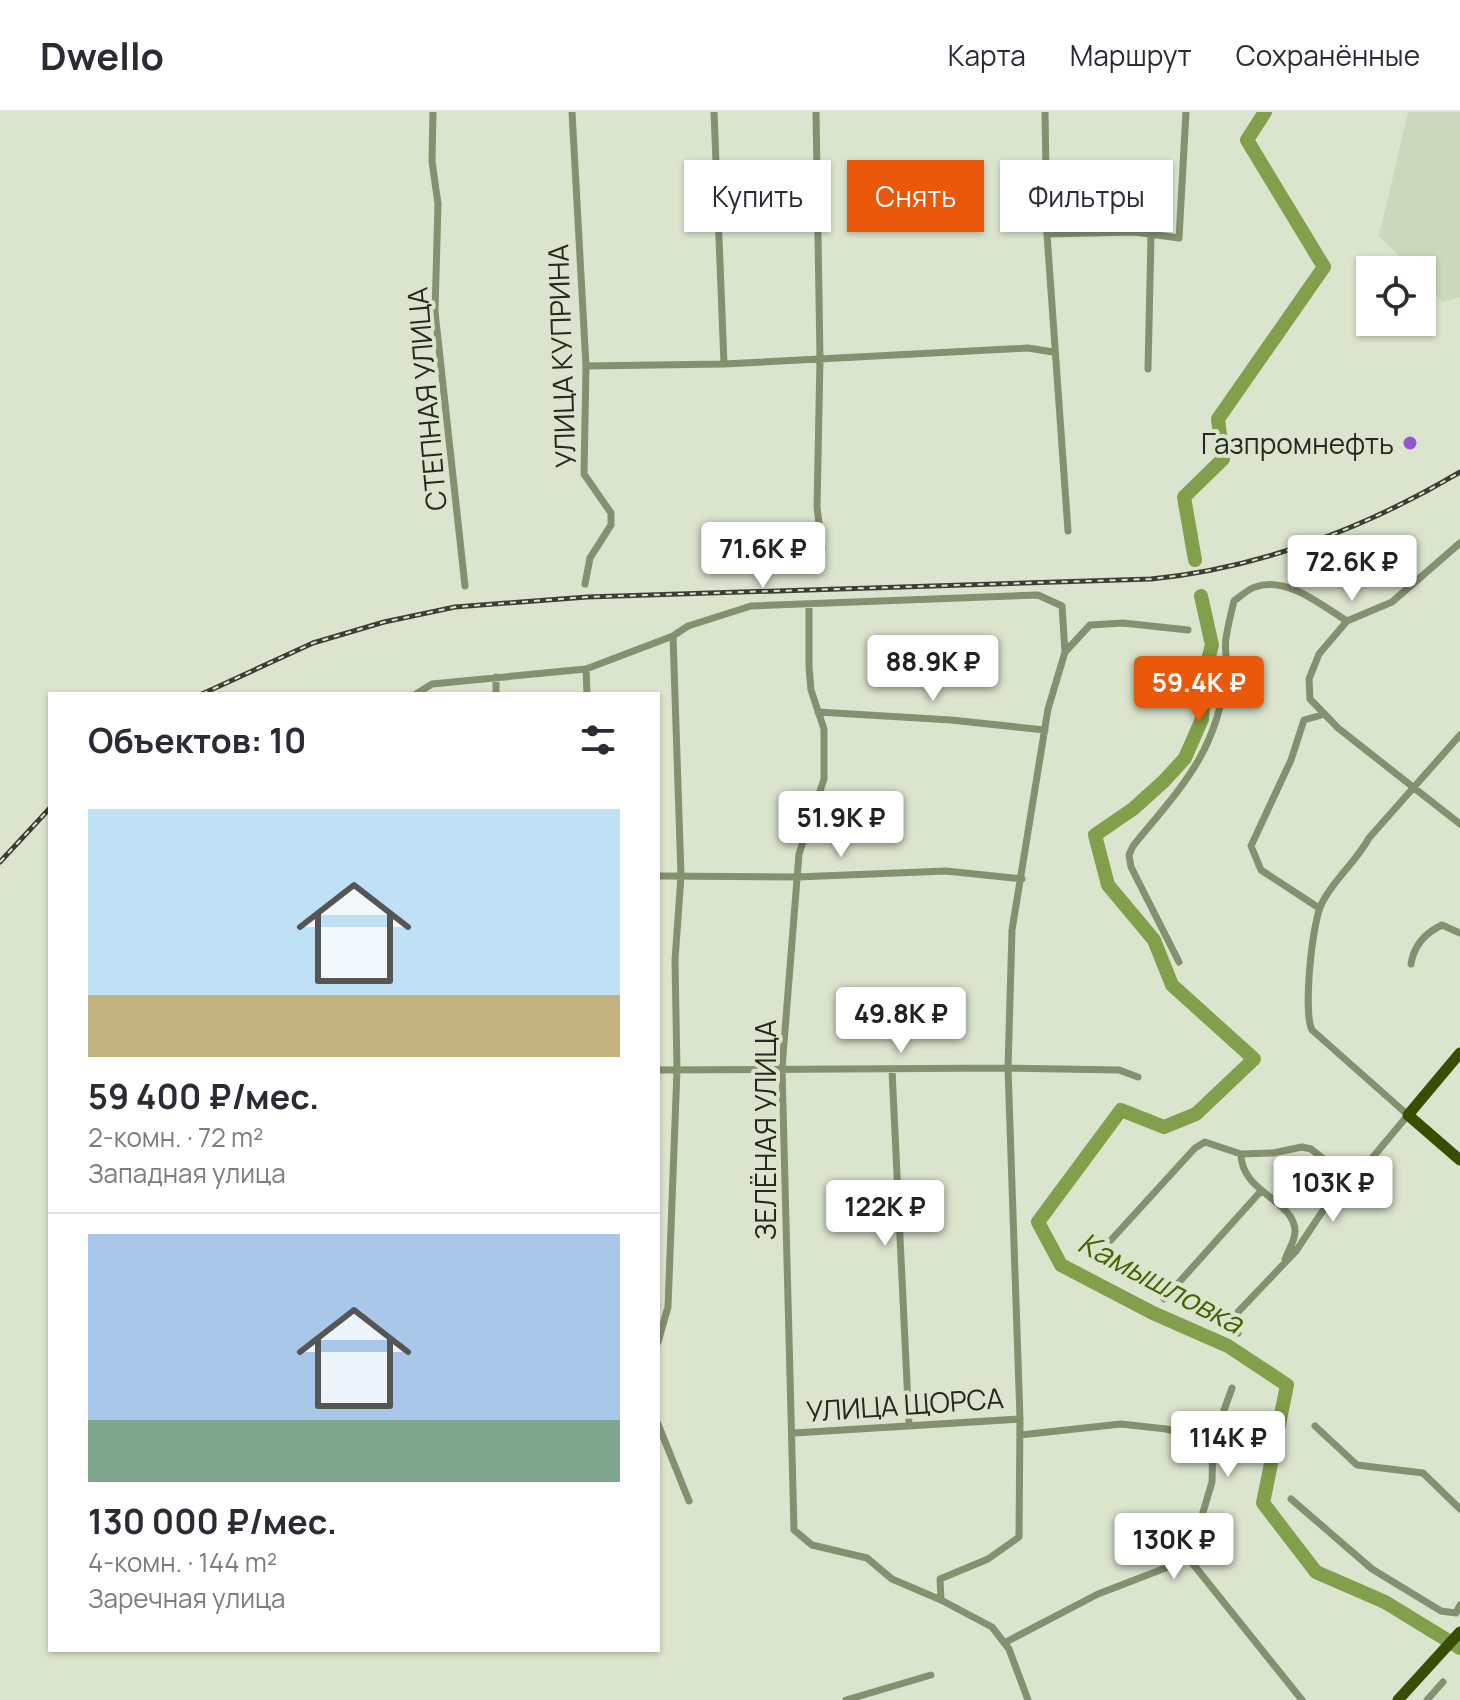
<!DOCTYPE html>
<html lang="ru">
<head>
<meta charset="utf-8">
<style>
	:root { --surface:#fff; --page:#f2f2f3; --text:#2b2b33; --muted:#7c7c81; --line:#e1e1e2; --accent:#ea580c }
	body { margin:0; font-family:Manrope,sans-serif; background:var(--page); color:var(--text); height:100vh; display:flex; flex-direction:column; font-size:30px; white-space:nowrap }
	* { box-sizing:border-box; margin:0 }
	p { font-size:26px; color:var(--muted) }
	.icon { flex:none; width:44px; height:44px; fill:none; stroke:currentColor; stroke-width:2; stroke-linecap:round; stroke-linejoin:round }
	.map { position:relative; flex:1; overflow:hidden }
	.details { position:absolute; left:48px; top:580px; width:612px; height:960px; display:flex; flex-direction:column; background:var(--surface); border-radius:0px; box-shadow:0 2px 6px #0004 }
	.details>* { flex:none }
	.guide { position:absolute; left:684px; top:48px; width:656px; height:72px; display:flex; gap:16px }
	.buttons { position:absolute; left:1356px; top:144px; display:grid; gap:16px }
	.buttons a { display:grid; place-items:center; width:80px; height:80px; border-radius:0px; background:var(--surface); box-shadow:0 2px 6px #0004; font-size:40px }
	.price { position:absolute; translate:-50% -68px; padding:0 18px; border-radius:8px; background:#fff; color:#222; font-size:26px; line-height:52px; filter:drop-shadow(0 2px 4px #0008) }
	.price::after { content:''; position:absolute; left:50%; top:48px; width:24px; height:18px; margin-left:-12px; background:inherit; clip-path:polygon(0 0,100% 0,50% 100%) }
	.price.on { background:var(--accent); color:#fff }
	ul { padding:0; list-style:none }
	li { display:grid; align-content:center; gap:16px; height:424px; padding:0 40px }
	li+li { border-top:2px solid var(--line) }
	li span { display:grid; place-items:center; height:248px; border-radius:0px; color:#555 }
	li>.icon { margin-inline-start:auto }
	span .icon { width:144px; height:144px; fill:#fffc; stroke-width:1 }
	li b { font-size:34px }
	h2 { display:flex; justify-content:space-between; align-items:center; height:96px; padding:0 40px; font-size:34px }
	.pill { padding:0 28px; border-radius:0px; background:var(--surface); box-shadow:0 2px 6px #0004; font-size:28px; line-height:72px }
	.pill.on { background:var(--accent); color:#fff }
	header { display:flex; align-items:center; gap:48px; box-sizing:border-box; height:112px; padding:0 40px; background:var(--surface); border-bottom:2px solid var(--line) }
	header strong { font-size:38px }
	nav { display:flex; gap:44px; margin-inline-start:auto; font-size:28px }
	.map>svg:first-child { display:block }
	.built { fill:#ccd8bc }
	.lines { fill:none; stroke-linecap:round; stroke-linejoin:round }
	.river { stroke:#829f4b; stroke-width:14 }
	.minor { stroke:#83916e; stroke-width:7 }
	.primary { stroke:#394e00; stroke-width:11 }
	.rail-casing { stroke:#3a3f34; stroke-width:5 }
	.rail { stroke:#dbe5ce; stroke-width:2; stroke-dasharray:6; stroke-linecap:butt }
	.poi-dot { fill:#9557ce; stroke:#dbe5ce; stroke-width:3 }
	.labels { text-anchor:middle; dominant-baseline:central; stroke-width:8; stroke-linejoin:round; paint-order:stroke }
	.street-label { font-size:28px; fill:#252920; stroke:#dbe5ce }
	.poi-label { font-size:28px; fill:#252920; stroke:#dbe5ce; text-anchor:end }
	.water-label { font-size:30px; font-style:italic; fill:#486200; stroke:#dbe5ce }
</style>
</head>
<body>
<header>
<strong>Dwello</strong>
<nav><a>Карта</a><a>Маршрут</a><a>Сохранённые</a></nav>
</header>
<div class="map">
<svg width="1460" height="1588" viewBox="0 0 1460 1588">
	<rect width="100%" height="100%" fill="#dbe5ce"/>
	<path class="built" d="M1408 0H1460V185L1443 190 1422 168V158H1412L1379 124Z"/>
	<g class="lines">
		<path class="river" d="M1195 448 1184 385 1223 347 1218 307 1324 155 1247 28 1265 0
			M1201 484 1212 533 1205 559 1202 607 1185 646 1164 669 1133 697 1095 723 1108 773 1154 828 1172 873 1254 947 1196 1002 1164 1015 1121 998 1038 1110 1061 1153 1153 1201 1228 1234 1287 1273 1263 1391 1316 1460 1385 1490 1460 1536"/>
		<path class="minor" d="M433 0 432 49 438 92 435 200 465 474
			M572 0 586 254 584 362 611 401V413L590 446 585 472
			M714 0 724 252
			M816 0 820 247 817 395 822 437
			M1045 0 1047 122 1068 419
			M1047 122 1134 120 1179 126 1186 0
			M586 254 724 252 1028 236 1053 240
			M1148 257 1151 124
			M1460 431 1392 490 1347 509 1319 542 1309 567 1310 587 1338 616 1460 712
			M809 492V555L811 578 824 617V667L799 742 782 956 794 1418 812 1433 867 1446 892 1467 941 1488 992 1515 1009 1537 1028 1588
			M586 557 587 582
			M416 582 432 572 586 557 673 524 688 514 751 494 1038 483 1062 494 1065 540
			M496 582V565
			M818 600 951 608 1045 618
			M658 764 797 765 946 759 1022 767
			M1319 796 1261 758 1251 734 1291 648 1304 608 1325 602
			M1179 850 1131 755 1129 743 1133 734C1181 675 1216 642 1226 563 1228 550 1224 538 1226 526 1228 513 1231 501 1234 489 1240 485 1248 477 1255 475 1287 464 1321 493 1347 509
			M1411 852C1414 833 1425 821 1442 813L1460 821
			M658 958 1008 956 1119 958 1138 965
			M892 958 909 1313
			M1241 1042C1241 1080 1293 1088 1295 1118 1296 1128 1288 1138 1285 1148
			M1111 1128 1195 1036 1205 1030 1241 1042 1273 1041 1302 1035 1311 1037 1349 1067
			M1164 1187 1261 1079
			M1238 1221 1235 1206 1238 1200 1296 1139 1330 1088 1368 1051 1408 1003 1312 918C1303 900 1312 809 1322 791 1334 767 1356 750 1369 726L1460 623
			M658 1230 668 1195 677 958 675 848 681 764 673 524
			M658 1312 689 1389
			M1315 1314 1357 1353 1423 1361 1460 1397
			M794 1321 1020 1307
			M1020 1323 1121 1312 1166 1317 1213 1329
			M1291 1387 1372 1457 1441 1499 1456 1501 1460 1493
			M1189 1447 1212 1370 1213 1329 1232 1276
			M941 1488 940 1467 988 1447 1019 1425 1020 1307 1008 956 1012 818 1048 597 1065 540 1090 513 1123 511 1188 518
			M1004 1531 1098 1482 1189 1447 1302 1588
			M846 1588 931 1563
			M1427 1588 1443 1570"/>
		<path class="primary" d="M1460 941 1408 1003 1460 1048
			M1398 1588 1460 1520"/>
		<g class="rail-casing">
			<path id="rail" d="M202 582 313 531 384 510 455 495 587 485 1151 467C1260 456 1366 416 1460 360
				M0 750 50 696"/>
		</g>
		<use href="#rail" class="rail"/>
	</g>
	<circle class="poi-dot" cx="1410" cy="331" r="8"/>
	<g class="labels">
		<g class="street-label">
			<text transform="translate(561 244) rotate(-92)">УЛИЦА КУПРИНА</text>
			<text transform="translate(426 287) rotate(-95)">СТЕПНАЯ УЛИЦА</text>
			<text transform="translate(765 1018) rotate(-90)">ЗЕЛЁНАЯ УЛИЦА</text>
			<text transform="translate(905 1292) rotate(-4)">УЛИЦА ЩОРСА</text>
		</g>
		<g class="poi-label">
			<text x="1394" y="331">Газпромнефть</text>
		</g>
		<g class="water-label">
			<text transform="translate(1161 1170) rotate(28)">Камышловка</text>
		</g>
	</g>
</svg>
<div class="buttons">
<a><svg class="icon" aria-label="locate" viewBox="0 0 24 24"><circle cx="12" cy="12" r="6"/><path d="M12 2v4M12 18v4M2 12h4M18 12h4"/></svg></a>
</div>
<b class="price" style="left:763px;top:478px">71.6K ₽</b>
<b class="price" style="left:1352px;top:491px">72.6K ₽</b>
<b class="price" style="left:933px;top:591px">88.9K ₽</b>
<b class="price on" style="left:1199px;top:612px">59.4K ₽</b>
<b class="price" style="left:841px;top:747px">51.9K ₽</b>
<b class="price" style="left:901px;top:943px">49.8K ₽</b>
<b class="price" style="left:1333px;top:1112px">103K ₽</b>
<b class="price" style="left:885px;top:1136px">122K ₽</b>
<b class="price" style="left:1228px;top:1367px">114K ₽</b>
<b class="price" style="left:1174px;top:1469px">130K ₽</b>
<div class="guide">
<a class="pill">Купить</a>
<a class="pill on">Снять</a>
<a class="pill">Фильтры</a>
</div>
<section class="details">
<h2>Объектов: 10<svg class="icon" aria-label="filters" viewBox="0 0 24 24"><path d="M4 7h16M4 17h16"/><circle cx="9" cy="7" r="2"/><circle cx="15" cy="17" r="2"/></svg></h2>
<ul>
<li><span style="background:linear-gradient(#bfe0f5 75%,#c2b280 0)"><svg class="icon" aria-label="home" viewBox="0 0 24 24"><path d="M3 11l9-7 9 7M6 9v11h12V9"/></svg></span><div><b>59 400 ₽/мес.</b><p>2-комн. · 72 m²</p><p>Западная улица</p></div></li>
<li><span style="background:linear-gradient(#a9c7e8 75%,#7fa58c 0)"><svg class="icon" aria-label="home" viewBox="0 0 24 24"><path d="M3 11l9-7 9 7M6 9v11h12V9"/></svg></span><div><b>130 000 ₽/мес.</b><p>4-комн. · 144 m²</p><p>Заречная улица</p></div></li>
</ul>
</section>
</div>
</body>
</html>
